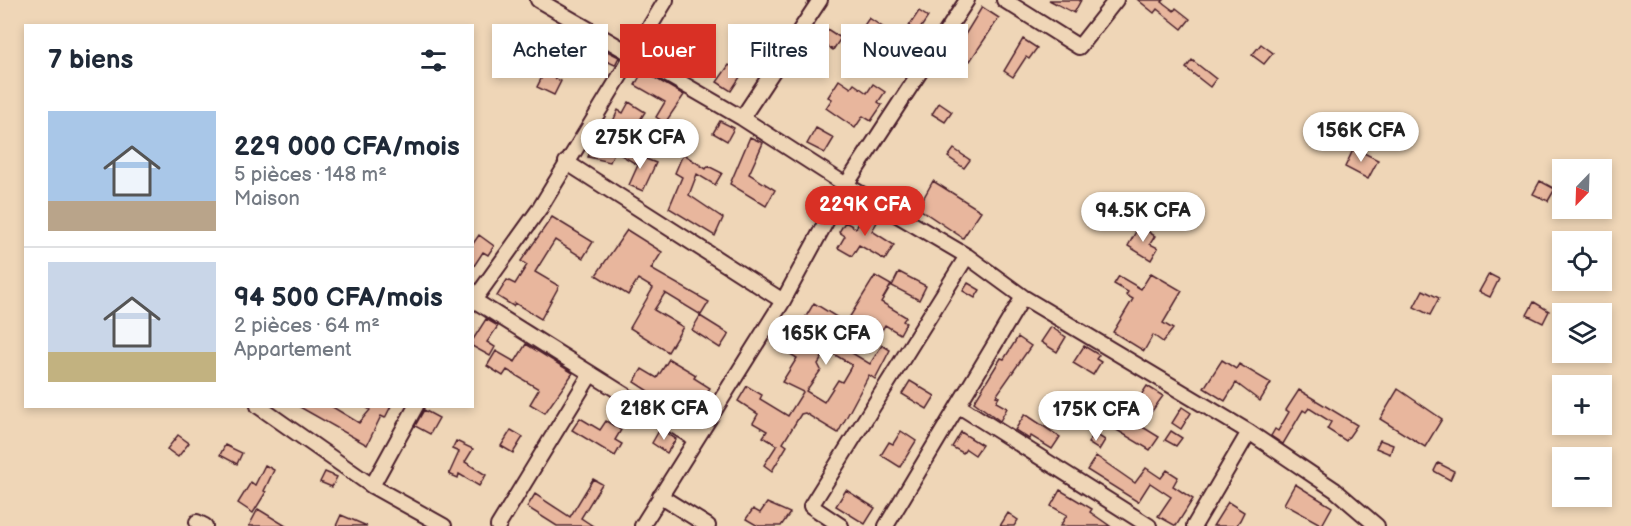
<!DOCTYPE html>
<html lang="fr">
<head>
<meta charset="utf-8">
<style>
	:root { --surface:#fff; --page:#f6f6f7; --text:#1f2937; --muted:#747a83; --line:#e0e1e3; --accent:#d93025 }
	body { margin:0; font-family:"Balsamiq Sans",sans-serif; background:var(--page); color:var(--text); height:100vh; display:flex; flex-direction:column; font-size:22px; white-space:nowrap }
	* { box-sizing:border-box; margin:0 }
	p { font-size:20px; color:var(--muted) }
	.icon { flex:none; width:33px; height:33px; fill:none; stroke:currentColor; stroke-width:2; stroke-linecap:round; stroke-linejoin:round }
	.map { position:relative; flex:1; overflow:hidden }
	.sheet { position:absolute; left:24px; top:24px; width:450px; height:384px; display:flex; flex-direction:column; background:var(--surface); border-radius:0px; box-shadow:0 3px 9px #0003 }
	.sheet>* { flex:none }
	.top-card { position:absolute; left:492px; top:24px; width:570px; height:54px; display:flex; gap:12px }
	.needle { width:39px; rotate:203deg }
	.buttons { position:absolute; left:1552px; top:159px; display:grid; gap:12px }
	.buttons a { display:grid; place-items:center; width:60px; height:60px; border-radius:0px; background:var(--surface); box-shadow:0 3px 9px #0003; font-size:30px }
	.price { position:absolute; translate:-50% -51px; padding:0 14px; border-radius:21px; background:#fff; color:#222; font-size:20px; line-height:39px; filter:drop-shadow(0 2px 3px #0008) }
	.price::after { content:''; position:absolute; left:50%; top:36px; width:18px; height:14px; margin-left:-9px; background:inherit; clip-path:polygon(0 0,100% 0,50% 100%) }
	.price.current { background:var(--accent); color:#fff }
	ul { padding:0; list-style:none }
	li { display:flex; align-items:center; gap:18px; height:150px; padding:0 24px }
	li+li { border-top:2px solid var(--line) }
	li span { display:grid; place-items:center; flex:none; width:168px; height:120px; border-radius:0px; color:#555 }
	li>.icon { margin-inline-start:auto }
	span .icon { width:72px; height:72px; fill:#fffc; stroke-width:1 }
	li b { font-size:26px }
	h2 { display:flex; justify-content:space-between; align-items:center; height:72px; padding:0 24px; font-size:26px }
	.pill { padding:0 21px; border-radius:0px; background:var(--surface); box-shadow:0 3px 9px #0003; font-size:21px; line-height:54px }
	.pill.current { background:var(--accent); color:#fff }
	.map>svg:first-child { display:block }
	.building { fill:#e8b69d; stroke:#4a1f2b; stroke-width:1.5; fill-rule:evenodd }
	.lines { fill:none; stroke-linecap:round; stroke-linejoin:round }
	.minor-casing { stroke:#4a1f2b; stroke-width:18 }
	.minor { stroke:#efd6b7; stroke-width:14 }
</style>
</head>
<body>
<div class="map">
<svg width="1631" height="526" viewBox="0 0 1631 526">
	<rect width="100%" height="100%" fill="#efd6b7"/>
	<filter id="ink" filterUnits="userSpaceOnUse"><feTurbulence type="fractalNoise" baseFrequency=".0167" numOctaves="2"/><feDisplacementMap in="SourceGraphic" scale="12" xChannelSelector="R" yChannelSelector="G"/><feConvolveMatrix kernelMatrix="1 2 1 2 8 2 1 2 1" color-interpolation-filters="sRGB"/></filter>
	<g filter="url(#ink)">
		<path class="building" d="M1049 0H1081L1074 13Z
			M1138 0H1164L1162 2 1174 11 1176 8 1190 19 1182 29 1157 9 1154 13Z
			M982 7 999 18 970 61 955 51Z
			M919 11 928 17 918 32 909 26Z
			M869 18 890 32 885 39 873 32 866 42 857 36Z
			M827 29 841 38 833 50 819 41Z
			M769 31 784 39 775 52 762 45Z
			M1023 39 1037 48 1029 59 1026 57 1013 77 1004 71Z
			M585 40 619 57 615 65 580 49Z
			M1261 44 1273 53 1264 64 1252 55Z
			M566 45 582 53 575 65 560 58Z
			M539 46 556 56 548 68 532 58Z
			M1192 60 1216 79 1210 87 1186 68Z
			M729 65 742 74 731 91 717 82Z
			M643 71 684 95 665 123 656 117 665 102 635 85Z
			M544 73 561 81 554 95 537 87Z
			M839 80 851 88 854 84 867 93 873 84 885 92 878 102 882 105 871 121 863 116 855 128 826 108 832 99 828 97Z
			M629 102 645 112 635 128 625 122 622 131 611 126 618 110 623 113Z
			M939 103 952 112 945 122 932 114Z
			M720 121 734 128 727 141 713 133Z
			M816 128 834 138 825 153 807 144Z
			M750 137 763 143 749 174 775 190 766 206 730 184Z
			M595 140 616 148 610 162 588 157Z
			M1354 148 1378 160 1368 179 1345 167Z
			M954 149 970 160 964 168 948 157Z
			M623 150 656 163 643 191 629 185 638 165 621 155Z
			M683 154 706 169 708 166 722 173 715 185 697 174 689 195 723 218 715 236 669 208 682 177 675 173Z
			M933 181 981 211 963 238 918 208Z
			M1540 181 1555 189 1548 201 1533 194Z
			M867 210 880 217 872 231 894 245 885 260 859 245 852 256 838 248 845 236 839 232 845 222 856 228Z
			M552 217 593 242 583 258 555 240 535 272 559 286 541 319 515 303 513 306 497 296 507 280 515 284 527 265 521 261Z
			M1139 226 1155 236 1150 244 1158 248 1151 260 1128 246Z
			M627 230 662 252 651 269 709 302 701 315 665 293 654 310 683 327 668 352 630 328 653 288 638 279 628 295 596 275Z
			M479 235 494 246 488 255 483 252 472 269V245Z
			M899 272 926 286 919 300 892 286Z
			M1151 273 1182 291 1163 323 1173 329 1163 342 1153 335 1144 351 1113 332 1133 299 1126 295 1128 292 1114 284 1119 276 1141 289Z
			M1489 274 1499 279 1490 297 1479 292Z
			M875 276 891 285 881 302 906 317 903 321 906 323 900 334 885 325 876 340 864 333 852 353 870 364 882 345 890 350 875 379 869 375 838 433 805 413 801 414 783 443 787 446 772 471 764 465 777 445 763 437 767 431 753 423 758 414 738 401 747 386 762 395 760 399 788 416 803 392 782 382 797 358 772 343 784 322 798 330 814 303 846 323ZM827 350 852 365 842 382 838 380 824 402 806 391 821 370 818 364Z
			M968 283 980 290 975 298 963 291Z
			M1423 290 1439 298 1430 315 1414 307Z
			M1534 302 1549 311 1543 323 1527 315Z
			M700 316 729 334 720 348 692 330Z
			M486 319 498 326 487 342 495 347 490 356 472 346V341Z
			M1051 327 1066 337 1057 352 1041 342Z
			M1018 337 1031 346 996 396 999 397 996 402 1007 408 1000 421 974 402 1001 358 1004 359Z
			M526 344 573 373 545 413 530 404 539 389 507 370 503 376 487 366 496 351 515 362Z
			M1084 346 1099 355 1096 359 1101 362 1093 375 1073 363Z
			M669 359 696 375 694 378 710 388 691 419 634 382 642 369 657 378Z
			M1222 360 1236 369 1239 364 1271 383 1260 401 1236 383 1225 401 1204 388Z
			M910 381 935 396 927 409 902 394Z
			M1147 386 1163 396 1141 426 1159 437 1150 450 1115 429 1124 414 1132 420 1142 404 1137 401Z
			M1398 389 1442 419 1425 447 1380 419Z
			M1299 390 1357 425 1346 441 1327 429 1331 422 1309 408 1306 412 1303 410 1283 444 1271 436 1275 429 1278 431 1289 412 1286 410Z
			M298 406H331L359 423 370 410 364 406H391L385 418 381 416 367 445Z
			M1182 407 1191 413 1181 429 1172 423Z
			M424 410 439 418 430 434 415 426Z
			M1025 414 1060 437 1052 449 1031 436 1029 439 1015 430Z
			M580 418 600 430 606 421 621 430 615 440 622 444 615 456 572 430Z
			M660 429 676 439 667 453 652 443Z
			M511 430 523 437 513 453 501 446Z
			M901 431 916 441 900 467 881 455 889 442 893 444Z
			M1171 431 1182 438 1176 446 1165 440Z
			M961 432 982 445 975 455 966 449 963 453 952 447Z
			M1094 433 1105 440 1099 450 1088 443Z
			M178 435 189 443 178 457 167 449Z
			M1380 440 1393 445 1390 454 1376 448Z
			M456 441 473 449 465 462 486 475 479 486 459 474 458 478 449 474 459 452 452 449Z
			M225 445 242 453 237 464 220 455Z
			M1096 456 1135 483 1146 468 1161 478 1167 470 1178 477 1173 486 1193 499 1176 526 1158 516 1171 497 1150 483 1138 502 1087 470Z
			M1438 463 1454 471 1450 480 1434 471Z
			M265 465 274 470 264 491 266 492 253 513 238 503 251 482 255 485Z
			M325 472 337 477 332 487 320 482Z
			M593 479 602 484 581 518 593 526H557L527 507 535 494 570 517Z
			M1295 484 1332 507 1322 525 1284 504Z
			M846 490 875 508 865 524 836 506Z
			M1060 490 1092 509 1090 512 1110 526H1060L1067 515 1051 506Z
			M1228 502 1244 512 1240 520 1236 526H1213Z
			M767 503 790 513 781 526H758L746 519 753 509 760 513Z
			M258 509 286 526H249Z
			M1008 513 1018 520 1014 526H1000Z
			M341 515 367 526H336Z"/>
		<g class="lines">
			<g class="minor-casing">
				<path id="minor" d="M538 0 742 118 846 185 967 256 1023 297 1249 432 1335 490 1377 526
					M1004 0 1079 47 1116 0
					M742 118 820 0
					M566 162 783 301
					M472 299 695 439
					M472 303 540 208 666 0
					M258 406 372 486 444 526
					M959 406 1149 526
					M372 486 416 406
					M660 496 708 526
					M197 522 205 526
					M498 526 590 375
					M642 526 783 301 846 185 967 0
					M841 526 811 506 967 256
					M886 526 1023 297
					M1194 526 1249 432"/>
			</g>
			<use href="#minor" class="minor"/>
		</g>
	</g>
</svg>
<div class="buttons">
<a><svg class="needle" viewBox="-14 -14 28 28"><path d="M0-13l5 13h-10z" fill="#e53935"/><path d="M0 13l5-13h-10z" fill="#747a83"/></svg></a>
<a><svg class="icon" aria-label="locate" viewBox="0 0 24 24"><circle cx="12" cy="12" r="6"/><path d="M12 2v4M12 18v4M2 12h4M18 12h4"/></svg></a>
<a><svg class="icon" aria-label="layers" viewBox="0 0 24 24"><path d="M12 4l9 5-9 5-9-5zM3 14l9 5 9-5"/></svg></a>
<a>+</a>
<a>−</a>
</div>
<b class="price" style="left:1361px;top:163px">156K CFA</b>
<b class="price" style="left:640px;top:170px">275K CFA</b>
<b class="price current" style="left:865px;top:237px">229K CFA</b>
<b class="price" style="left:1143px;top:243px">94.5K CFA</b>
<b class="price" style="left:826px;top:366px">165K CFA</b>
<b class="price" style="left:664px;top:441px">218K CFA</b>
<b class="price" style="left:1096px;top:442px">175K CFA</b>
<div class="top-card">
<a class="pill">Acheter</a>
<a class="pill current">Louer</a>
<a class="pill">Filtres</a>
<a class="pill">Nouveau</a>
</div>
<section class="sheet">
<h2>7 biens<svg class="icon" aria-label="filters" viewBox="0 0 24 24"><path d="M4 7h16M4 17h16"/><circle cx="9" cy="7" r="2"/><circle cx="15" cy="17" r="2"/></svg></h2>
<ul>
<li><span style="background:linear-gradient(#a9c7e8 75%,#b9a48a 0)"><svg class="icon" aria-label="home" viewBox="0 0 24 24"><path d="M3 11l9-7 9 7M6 9v11h12V9"/></svg></span><div><b>229 000 CFA/mois</b><p>5 pièces · 148 m²</p><p>Maison</p></div></li>
<li><span style="background:linear-gradient(#c9d6e8 75%,#c2b280 0)"><svg class="icon" aria-label="home" viewBox="0 0 24 24"><path d="M3 11l9-7 9 7M6 9v11h12V9"/></svg></span><div><b>94 500 CFA/mois</b><p>2 pièces · 64 m²</p><p>Appartement</p></div></li>
</ul>
</section>
</div>
</body>
</html>
